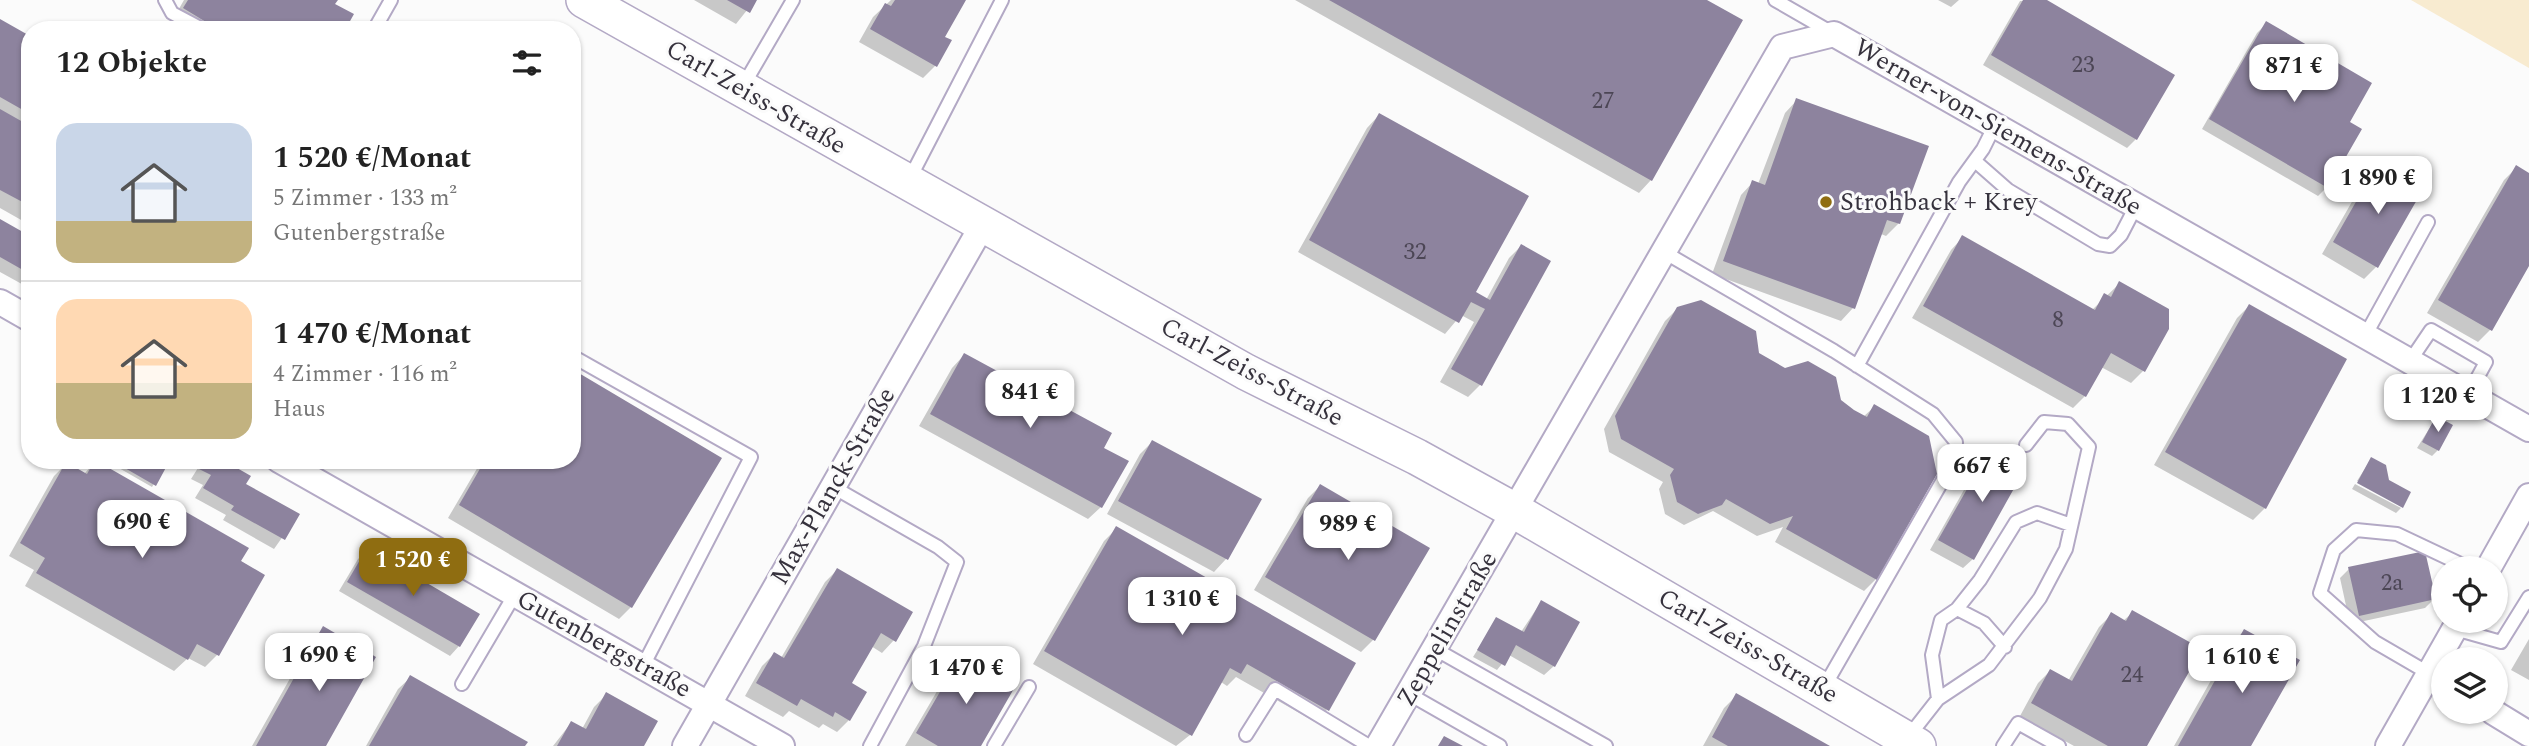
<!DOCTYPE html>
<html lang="de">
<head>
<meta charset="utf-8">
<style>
	:root { --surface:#fff; --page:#f6f6f6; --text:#222; --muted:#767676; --line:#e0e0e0; --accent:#8f6d11 }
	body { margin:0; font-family:Spectral,serif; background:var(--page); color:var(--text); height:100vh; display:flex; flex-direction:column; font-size:26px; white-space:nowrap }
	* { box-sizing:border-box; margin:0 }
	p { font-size:23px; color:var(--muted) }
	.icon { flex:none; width:38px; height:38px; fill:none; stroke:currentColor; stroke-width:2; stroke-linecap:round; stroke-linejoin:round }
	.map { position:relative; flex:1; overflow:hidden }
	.drawer { position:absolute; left:21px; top:21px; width:560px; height:448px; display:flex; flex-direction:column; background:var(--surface); border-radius:28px; box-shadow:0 2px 5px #0004 }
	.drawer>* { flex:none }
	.fabs { position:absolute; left:2431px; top:556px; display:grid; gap:14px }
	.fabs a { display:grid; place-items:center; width:77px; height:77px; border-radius:50%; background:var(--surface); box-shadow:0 2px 5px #0004; font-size:35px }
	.price { position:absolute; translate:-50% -60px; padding:0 16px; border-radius:14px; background:#fff; color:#222; font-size:23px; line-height:46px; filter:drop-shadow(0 2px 4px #0008) }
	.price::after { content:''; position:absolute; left:50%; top:42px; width:21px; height:16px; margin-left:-10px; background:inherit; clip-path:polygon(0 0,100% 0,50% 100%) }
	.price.active { background:var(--accent); color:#fff }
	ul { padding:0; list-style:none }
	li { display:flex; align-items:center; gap:21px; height:175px; padding:0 35px }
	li+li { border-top:2px solid var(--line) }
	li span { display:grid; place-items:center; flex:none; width:196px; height:140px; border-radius:21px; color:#555 }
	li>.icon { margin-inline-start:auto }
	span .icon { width:84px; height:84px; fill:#fffc; stroke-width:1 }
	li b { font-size:30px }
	h2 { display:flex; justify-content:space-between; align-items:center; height:84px; padding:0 35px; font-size:30px }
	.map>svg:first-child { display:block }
	.green { fill:#f8ebd0 }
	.shadow { fill:#0003 }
	.building { fill:#8d839e }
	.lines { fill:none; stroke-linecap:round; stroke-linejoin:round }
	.lane-casing { stroke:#b3a9c5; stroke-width:16 }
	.street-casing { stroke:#b3a9c5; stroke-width:28 }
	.secondary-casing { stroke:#b3a9c5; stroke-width:38 }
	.lane { stroke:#fff; stroke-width:12 }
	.street { stroke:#fff; stroke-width:24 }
	.secondary { stroke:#fff; stroke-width:35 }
	.poi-dot { fill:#8f6d11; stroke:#fbfbfb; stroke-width:2.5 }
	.labels { text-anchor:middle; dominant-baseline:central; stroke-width:6; stroke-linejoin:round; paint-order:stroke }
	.number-label { font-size:23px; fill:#4c4655 }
	.street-label { font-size:26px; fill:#36323d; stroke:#fbfbfb }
	.poi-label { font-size:26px; fill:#36323d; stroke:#fbfbfb; text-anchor:start }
</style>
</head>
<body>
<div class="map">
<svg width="2529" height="746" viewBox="0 0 2529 746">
	<rect width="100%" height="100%" fill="#fbfbfb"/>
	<path class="green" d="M2411 0H2529V68Z"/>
	<path class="shadow" d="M184 0H336L333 5 343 30H186L172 21Z
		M694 0H755L736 24Z
		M891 0H964L943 38 949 41 935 66 923 78 859 42 873 17Z
		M1295 0H1704L1651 180 1639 193Z
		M1938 0H1959L1951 7Z
		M2043 0 2136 139 2127 148 1983 65 2020 1Z
		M0 21 30 38V225L0 208Z
		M2266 24 2347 122 2327 187 2318 196 2202 129 2257 33Z
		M1797 100 1899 223 1886 236 1881 234 1853 308 1841 321 1712 274 1741 195 1753 182 1758 184 1785 113Z
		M1379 115 1474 293 1486 300 1509 258 1521 246 1549 261 1480 385 1468 397 1440 382 1474 322 1461 315 1445 334 1298 252 1367 128Z
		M2377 167 2376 267 2364 279 2322 254 2365 179Z
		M2516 168 2529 175V262L2490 330 2478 342 2427 313 2504 180Z
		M0 221 30 238 29 288 0 272Z
		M1963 237 2092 310 2120 283 2143 371 2131 383 2101 367 2085 396 2073 408 1912 318 1951 250Z
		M2249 306 2265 508 2253 520 2154 465 2237 318Z
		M1678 308 1863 417 1874 407 1876 579 1864 591 1775 542 1783 527 1757 536 1713 511 1684 525 1665 514 1659 489 1663 482 1609 452 1604 429 1665 321Z
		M964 355 1101 448V507L1088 519 919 426 952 368Z
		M2436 418 2438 450 2432 456 2417 448Z
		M1152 442 1259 499 1226 559 1214 572 1107 514 1140 454Z
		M1991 449 1973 559 1963 568 1930 550 1982 458Z
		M2371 459 2403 505 2357 481Z
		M105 460H168L152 487Z
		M203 460H220L244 484 298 515 274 549 223 520 226 515 195 498 203 485 191 479Z
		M482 460H572L631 607 619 619 448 518Z
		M95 462 263 576 217 655 205 667 188 658 174 671 25 586 34 570 9 556 54 476 66 464 84 474Z
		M2355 484 2401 508 2396 513 2352 489Z
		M1320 486 1427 548 1373 640 1361 652 1254 590 1308 498Z
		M1117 528 1327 710 1315 722 1236 677 1227 686 1221 682 1190 735 1176 746 1033 664 1104 541Z
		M367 550 459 646 450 656 339 591 358 559Z
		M2349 569 2434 599 2425 608 2350 624 2340 578Z
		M837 570 894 640 882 653 871 646 850 684 849 720 837 732 823 724 819 728 789 711 783 717 745 696 762 666 774 654 781 658 825 582Z
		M1541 602 1554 666 1544 675 1509 655 1497 670 1473 657 1497 619 1521 632Z
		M2132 613 2145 746H2074L2020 716 2038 683 2050 671 2068 681 2099 627 2111 615 2123 621Z
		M323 629 324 746H252L311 641Z
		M2244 631 2249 746H2174L2232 643Z
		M2529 639V680L2511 670Z
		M962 656 979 746H905L950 669Z
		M411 677 523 746H366L398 689Z
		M607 694 642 746H553L571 723 582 729 594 707Z
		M1737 695 1827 746H1703L1724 708Z"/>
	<path class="building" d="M188 0H338L335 4 354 14 345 30H219L183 8Z
		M727 0H757L750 13Z
		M895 0H966L945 37 952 40 937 67 870 29 885 3 891 6Z
		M1329 0H1707L1743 20 1652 181Z
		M2023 0H2047L2175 75 2137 140 1991 55Z
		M0 19 30 36V114L0 97Z
		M2266 21 2372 83 2350 122 2362 129 2328 188 2209 119Z
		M1796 98 1929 146 1900 224 1887 220 1855 309 1723 261 1752 180 1765 185Z
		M0 109 30 126V206L0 190Z
		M1379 113 1529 196 1476 292 1490 300 1521 244 1551 261 1482 386 1451 369 1485 309 1471 302 1459 323 1309 240Z
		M2377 165 2422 191 2378 268 2333 242Z
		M2516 165 2529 173V266L2492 331 2438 300Z
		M0 219 30 236V274L0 257Z
		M1962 235 2095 310 2104 293 2111 297 2119 281 2169 309V329L2145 372 2111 353 2086 397 1923 306Z
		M1701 300 1756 331 1759 353 1785 368 1808 361 1836 377 1841 400 1854 410 1867 417 1874 404 1929 436 1937 474 1877 580 1786 529 1793 516 1770 524 1726 499 1722 505 1698 514 1677 502 1670 475 1674 469 1621 439 1615 416 1677 307Z
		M2249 304 2347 359 2266 509 2165 452Z
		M964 353 1112 433 1104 448 1129 461 1102 508 930 414Z
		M572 369 722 458 632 608 459 505 485 460H572Z
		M2436 416 2453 425 2439 451 2422 442Z
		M1152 440 1262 499 1228 560 1118 501Z
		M1991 447 2026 467 1974 560 1938 540Z
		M2371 457 2386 465 2389 480 2411 492 2403 508 2357 483Z
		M95 460 249 548 241 561 265 575 219 656 197 644 188 660 36 573 45 558 20 543 66 462 87 474Z
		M111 460H170L156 486Z
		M204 460H223L251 476 246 484 300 514 285 540 231 510 234 506 203 488 211 475 199 469Z
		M1320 484 1430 548 1375 641 1265 577Z
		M1116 526 1356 663 1329 711 1247 664 1241 674 1230 668 1192 736 1044 651Z
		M367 548 480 614 460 647 347 582Z
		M2425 551 2436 599 2359 616 2348 567Z
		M837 568 913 612 896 642 881 633 852 683 867 692 850 721 835 712 833 717 801 699 797 706 756 683 774 652 784 658Z
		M1541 600 1580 622 1555 667 1516 645 1505 666 1477 650 1496 617 1524 632Z
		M2132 610 2202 649 2147 746H2108L2031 703 2050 669 2072 681 2111 612 2126 621Z
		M323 626 376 657 326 746H256Z
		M2244 629 2300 660 2251 746H2178Z
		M962 654 1016 685 981 746H938L916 733Z
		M410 675 528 742 525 746H369Z
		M606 692 658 721 644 746H557L571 721 586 729Z
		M1736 693 1830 746H1728L1712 737Z
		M1444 736 1463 746H1438Z"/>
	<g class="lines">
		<g class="lane-casing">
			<path id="lane" d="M165 0 172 13 204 30
				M1775 0 1834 34
				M374 30 391 0
				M743 86 793 0
				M1975 161 2008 190 2098 244 2110 246 2121 235 2136 206
				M909 180 1002 0
				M1664 252 1834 351 1933 414 1956 442 1955 459 1823 689
				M2365 336 2428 222
				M572 356 751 457 643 666
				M2410 361 2431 330 2486 362 2468 395
				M1857 366 1959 182 1983 149 1995 125
				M833 487 938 547 957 562 924 646 870 746
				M1957 609 1984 623 2005 647
				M2455 629 2501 642 2529 597
				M1435 649 1606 746
				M2430 674 2375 642 2320 593 2334 550 2356 530 2397 534 2471 569
				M462 684 515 594
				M1409 694 1500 746
				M1938 699 1932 655 1941 620 1957 609 1980 580 2016 522 2037 513 2071 525
				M1246 735 1275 689 1369 746
				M1909 736 1938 699 1989 665 2040 598 2066 549 2089 447 2068 424 2044 422 2026 445
				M994 746 1029 687
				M2003 746 2018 723 2059 746"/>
		</g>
		<g class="street-casing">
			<path id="street" d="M0 302 30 319
				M279 460 782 746
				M2488 569 2529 496
				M2493 712 2529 734
				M685 746 982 226
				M1378 746 1782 47 1834 34 2529 429
				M2388 746 2459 621"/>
		</g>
		<g class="secondary-casing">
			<path id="secondary" d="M584 0 1246 372 1417 457 1515 511 1918 746"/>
		</g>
		<use href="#lane" class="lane"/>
		<use href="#street" class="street"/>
		<use href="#secondary" class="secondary"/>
	</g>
	<circle class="poi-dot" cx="1826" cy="202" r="7"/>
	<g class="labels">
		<g class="number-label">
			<text x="2083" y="65">23</text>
			<text x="1603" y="101">27</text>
			<text x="1415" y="252">32</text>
			<text x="2058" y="320">8</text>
			<text x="2392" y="583">2a</text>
			<text x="2132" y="675">24</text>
		</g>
		<g class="street-label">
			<text transform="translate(756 97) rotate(30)">Carl-Zeiss-Straße</text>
			<text transform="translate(1998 127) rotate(30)">Werner-von-Siemens-Straße</text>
			<text transform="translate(1252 372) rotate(28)">Carl-Zeiss-Straße</text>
			<text transform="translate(833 486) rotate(-60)">Max-Planck-Straße</text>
			<text transform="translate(1447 629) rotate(-60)">Zeppelinstraße</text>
			<text transform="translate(604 644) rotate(29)">Gutenbergstraße</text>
			<text transform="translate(1748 646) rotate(30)">Carl-Zeiss-Straße</text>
		</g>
		<g class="poi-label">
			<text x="1840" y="202">Strohback + Krey</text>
		</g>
	</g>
</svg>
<div class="fabs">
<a><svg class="icon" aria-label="locate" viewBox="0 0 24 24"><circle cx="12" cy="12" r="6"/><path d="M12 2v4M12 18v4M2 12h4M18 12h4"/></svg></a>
<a><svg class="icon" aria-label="layers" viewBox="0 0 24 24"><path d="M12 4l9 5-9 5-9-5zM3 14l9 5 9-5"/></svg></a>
</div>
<b class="price" style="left:2294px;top:104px">871 €</b>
<b class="price" style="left:2378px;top:216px">1 890 €</b>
<b class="price" style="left:1030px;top:430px">841 €</b>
<b class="price" style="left:2438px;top:434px">1 120 €</b>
<b class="price" style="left:1982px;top:504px">667 €</b>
<b class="price" style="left:142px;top:560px">690 €</b>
<b class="price" style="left:1348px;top:562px">989 €</b>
<b class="price active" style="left:413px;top:598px">1 520 €</b>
<b class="price" style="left:1182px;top:637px">1 310 €</b>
<b class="price" style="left:319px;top:693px">1 690 €</b>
<b class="price" style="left:2242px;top:695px">1 610 €</b>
<b class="price" style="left:966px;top:706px">1 470 €</b>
<section class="drawer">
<h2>12 Objekte<svg class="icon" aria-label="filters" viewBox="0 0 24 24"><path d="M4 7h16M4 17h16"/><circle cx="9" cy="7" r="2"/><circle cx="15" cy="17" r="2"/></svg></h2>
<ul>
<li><span style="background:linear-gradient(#c9d6e8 70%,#c2b280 0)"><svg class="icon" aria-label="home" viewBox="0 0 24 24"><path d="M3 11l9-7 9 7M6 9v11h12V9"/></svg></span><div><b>1 520 €/Monat</b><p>5 Zimmer · 133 m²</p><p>Gutenbergstraße</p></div></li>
<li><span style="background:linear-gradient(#ffd9b3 60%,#c2b280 0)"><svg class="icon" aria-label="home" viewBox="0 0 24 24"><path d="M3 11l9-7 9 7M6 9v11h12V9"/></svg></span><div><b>1 470 €/Monat</b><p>4 Zimmer · 116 m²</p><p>Haus</p></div></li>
</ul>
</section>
</div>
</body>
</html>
